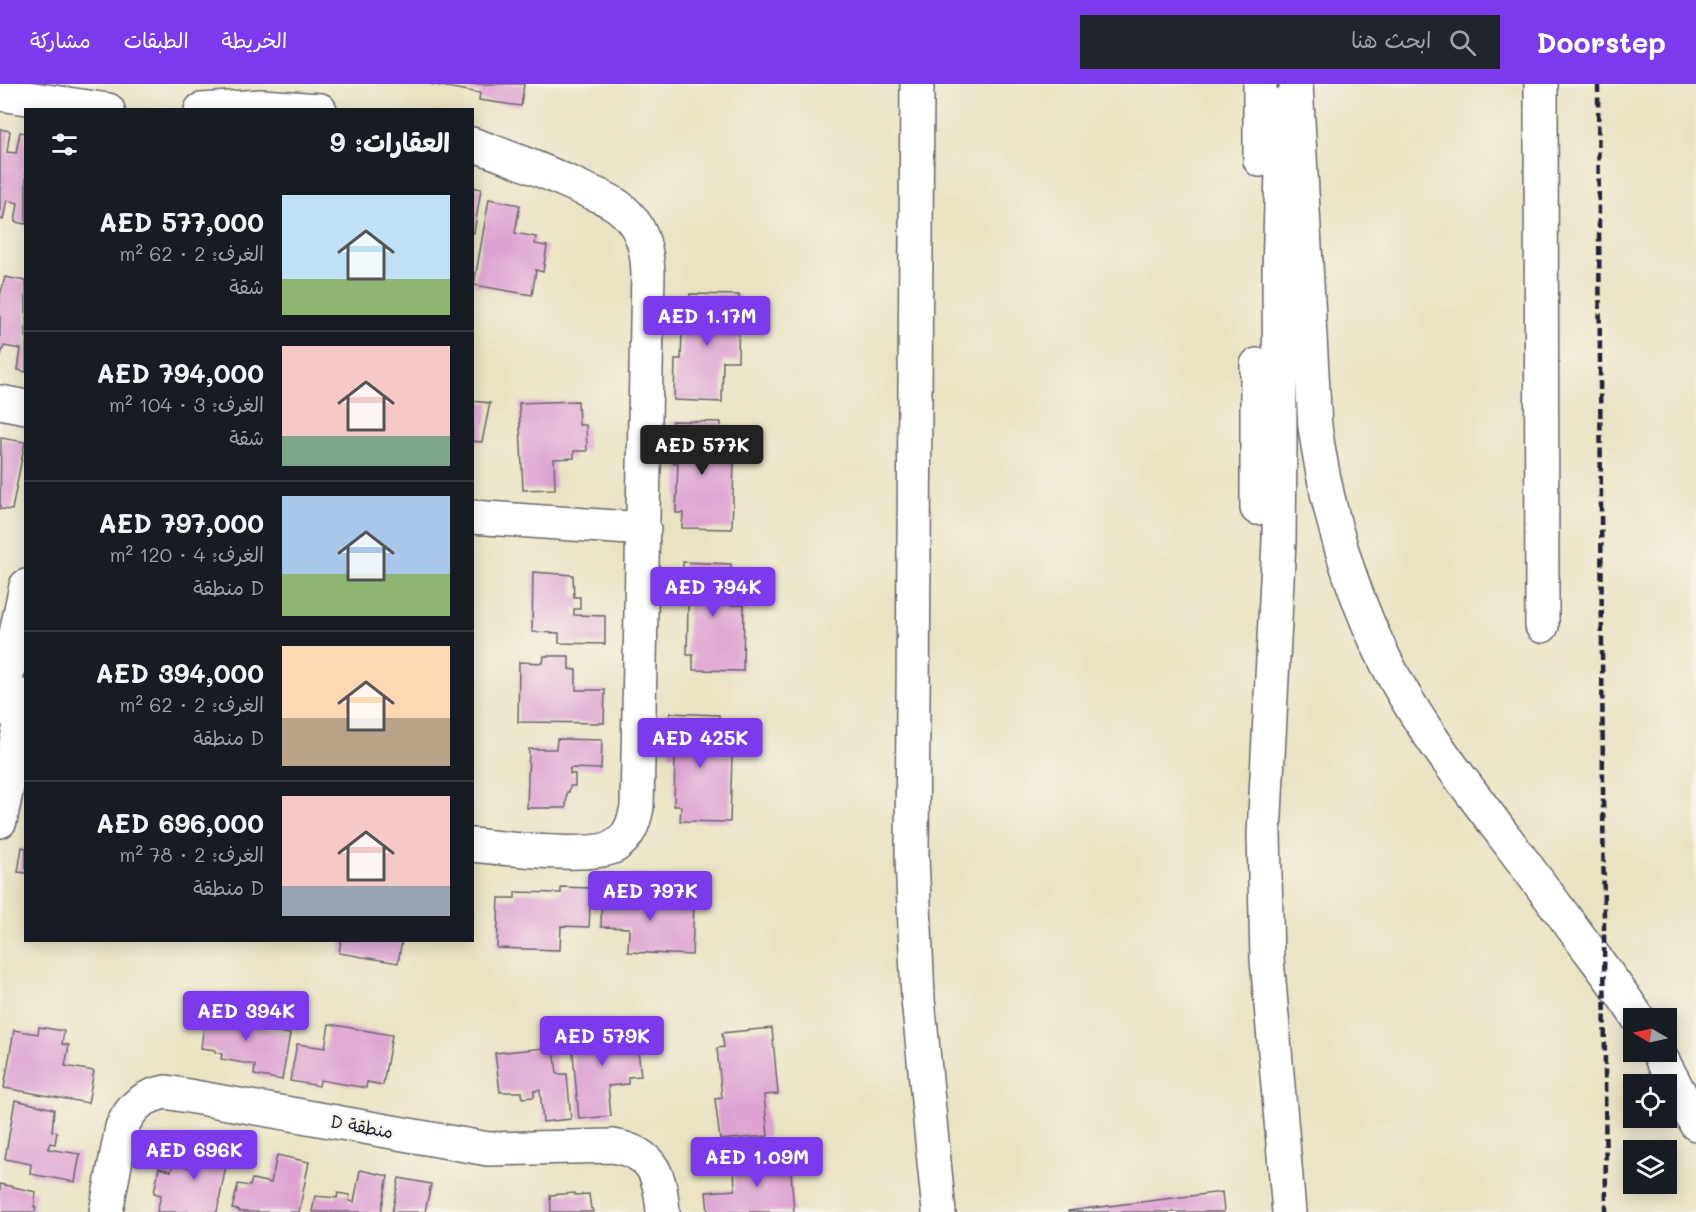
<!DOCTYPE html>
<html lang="ar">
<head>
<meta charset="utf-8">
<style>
	:root { --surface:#171b24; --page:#20242c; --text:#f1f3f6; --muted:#9ea1a6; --line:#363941; --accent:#7c3aed }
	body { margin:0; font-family:Mali,"Playpen Sans Arabic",sans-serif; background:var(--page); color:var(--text); direction:rtl; height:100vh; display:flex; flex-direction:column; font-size:22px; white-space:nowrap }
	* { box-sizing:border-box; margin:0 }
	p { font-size:20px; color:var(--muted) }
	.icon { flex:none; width:33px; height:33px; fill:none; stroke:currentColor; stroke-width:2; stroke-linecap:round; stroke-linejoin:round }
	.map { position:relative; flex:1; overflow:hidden; direction:ltr }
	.drawer { position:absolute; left:24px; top:24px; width:450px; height:834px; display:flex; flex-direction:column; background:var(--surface); border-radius:0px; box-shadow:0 3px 15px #0003; direction:rtl }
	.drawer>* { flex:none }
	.needle { width:39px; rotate:279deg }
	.buttons { position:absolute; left:1623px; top:924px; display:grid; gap:12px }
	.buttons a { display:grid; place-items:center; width:54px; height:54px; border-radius:0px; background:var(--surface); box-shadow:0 3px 15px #0003; font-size:30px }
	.price { position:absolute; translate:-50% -51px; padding:0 14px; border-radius:6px; background:var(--accent); color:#fff; font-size:20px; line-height:39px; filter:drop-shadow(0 2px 3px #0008) }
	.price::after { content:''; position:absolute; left:50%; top:36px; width:18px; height:14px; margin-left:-9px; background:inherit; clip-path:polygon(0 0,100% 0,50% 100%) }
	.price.active { background:#222; color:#fff }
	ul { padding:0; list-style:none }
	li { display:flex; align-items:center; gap:18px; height:150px; padding:0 24px }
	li+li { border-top:2px solid var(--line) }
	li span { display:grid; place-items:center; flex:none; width:168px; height:120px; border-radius:0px; color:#555 }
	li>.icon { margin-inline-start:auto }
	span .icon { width:72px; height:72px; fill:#fffc; stroke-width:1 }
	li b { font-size:26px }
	h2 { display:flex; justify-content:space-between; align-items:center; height:72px; padding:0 24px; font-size:26px }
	header { display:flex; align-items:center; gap:36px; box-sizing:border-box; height:84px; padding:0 30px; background:var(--accent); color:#fff }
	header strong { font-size:28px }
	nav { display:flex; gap:33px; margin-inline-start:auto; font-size:21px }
	.search { width:420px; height:54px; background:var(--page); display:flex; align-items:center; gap:15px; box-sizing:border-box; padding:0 21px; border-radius:0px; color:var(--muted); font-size:22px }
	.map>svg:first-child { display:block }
	.building { fill:#dda1d2 }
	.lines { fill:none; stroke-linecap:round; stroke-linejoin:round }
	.minor-casing { stroke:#68666b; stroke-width:36 }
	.major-casing { stroke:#68666b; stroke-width:36 }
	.minor { stroke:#fff; stroke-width:33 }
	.major { stroke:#fff; stroke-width:33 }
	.rail { stroke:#22223b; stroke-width:4.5; stroke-dasharray:9 4.5; stroke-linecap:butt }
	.labels { text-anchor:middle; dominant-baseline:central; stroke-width:4.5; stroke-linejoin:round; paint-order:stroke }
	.street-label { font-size:18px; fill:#22223b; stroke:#f7f3e8 }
</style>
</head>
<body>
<header>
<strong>Doorstep</strong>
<div class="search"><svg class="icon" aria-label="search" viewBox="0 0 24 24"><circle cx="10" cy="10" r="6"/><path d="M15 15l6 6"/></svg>ابحث هنا</div>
<nav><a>الخريطة</a><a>الطبقات</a><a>مشاركة</a></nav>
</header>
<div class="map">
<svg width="1696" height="1128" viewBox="0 0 1696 1128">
	<rect width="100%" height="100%" fill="#f7f3e8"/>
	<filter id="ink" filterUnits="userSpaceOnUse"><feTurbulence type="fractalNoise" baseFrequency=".0167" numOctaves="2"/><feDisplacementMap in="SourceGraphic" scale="12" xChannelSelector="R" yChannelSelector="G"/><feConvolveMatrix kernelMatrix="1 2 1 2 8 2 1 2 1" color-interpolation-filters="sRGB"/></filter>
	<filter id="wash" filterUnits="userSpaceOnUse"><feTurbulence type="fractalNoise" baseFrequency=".008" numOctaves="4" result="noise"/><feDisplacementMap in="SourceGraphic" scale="24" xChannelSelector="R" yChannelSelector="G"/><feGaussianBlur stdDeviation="1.35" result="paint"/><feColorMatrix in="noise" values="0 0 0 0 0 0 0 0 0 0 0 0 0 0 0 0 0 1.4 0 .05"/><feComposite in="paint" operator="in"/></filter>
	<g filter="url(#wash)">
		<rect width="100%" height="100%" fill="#eae3c3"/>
		<g id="blocks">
			<path class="building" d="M430 0H524L521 22 479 16 480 9Z
				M0 45 10 47 7 68 16 69 20 48 26 49V140L15 138 18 119 7 116 3 136 0 135Z
				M472 103 481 105 474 149H472Z
				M489 115 520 121 515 149 536 153 535 160 547 162 543 188 536 186 532 211 474 201Z
				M5 193 26 197V288L18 286 21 265 4 262 0 274V212Z
				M690 210 739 211 738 277H723L722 318 674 316 675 275H681L683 224H689Z
				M472 317 490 319 482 358 472 357Z
				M578 317 579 341H586L587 367H574V374L554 375 555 405 523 406 519 319Z
				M672 337 721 338 720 378 734 379 732 445 682 444 683 429H676L678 379 671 378Z
				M1 354 25 358 12 426 0 425Z
				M683 478 731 480 730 521H744L743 587 693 586V571H687L688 520H682Z
				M533 488 573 491 574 513H580V525H574V531L605 532V560L559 559V549L532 548Z
				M544 572H569V585L576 586V606H605L604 639 518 638 519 578 543 579Z
				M670 629 719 631 718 671 732 672 730 738 680 737 681 722H674L675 671H669Z
				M557 655 602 656 601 685 570 684V690H575V702H570L569 708H567L566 724H527L529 665H556Z
				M22 763 26 764V789L18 788Z
				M561 803 591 804 589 843 561 842 560 866 497 864 499 814H515V808L561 809Z
				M602 804 631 806V812L678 813V820H694L692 871 628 868 629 844 601 843Z
				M341 856H402L398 879 339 869Z
				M206 925 265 935 263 945 290 950 282 996 254 991 255 981 221 975 222 970 215 968V966L201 964Z
				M329 940 392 951 383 1001 367 998 366 1004 320 996 319 1002 290 997 297 960 325 964Z
				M630 942 632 967 638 966 641 992 628 993V1000L608 1002 611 1032 579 1035 571 948Z
				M39 943 64 947 62 960 69 961 65 982 94 987 88 1019 4 1004 14 946 38 950Z
				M772 944 778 1010 764 1011 768 1052 720 1056 715 1015 722 1014 717 964 724 963 722 949Z
				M554 963 557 990H567L571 1035 543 1038 540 1006 534 1007V1013L522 1014V1008H500L495 969Z
				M15 1016 54 1025 52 1047 57 1048 55 1060 50 1059 48 1065 80 1070 75 1098 30 1090 31 1080 5 1075Z
				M199 1055 230 1061 217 1128H157L161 1111 154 1109 159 1084 171 1087 173 1080 193 1084Z
				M765 1070 766 1077 790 1074 794 1128H708L706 1108 735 1106 734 1086 741 1085 740 1072Z
				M277 1071 309 1078 299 1128H239V1126L232 1125 238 1100 250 1102 252 1095 271 1099Z
				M360 1086 388 1092 381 1128H312L315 1112 337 1114 338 1109 350 1111 349 1117 354 1118Z
				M399 1094 431 1100 425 1128H392Z
				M0 1100 36 1108 34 1123H36L35 1128H0Z
				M1222 1108 1224 1128H1068V1127Z
				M575 1109V1111L589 1110 591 1125H593V1128H551L550 1111Z"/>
		</g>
	</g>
	<g filter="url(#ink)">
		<use href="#blocks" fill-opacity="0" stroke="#68666b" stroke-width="1.5"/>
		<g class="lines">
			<g class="minor-casing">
				<path id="minor" d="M917 0 912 773 918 915 939 1128
					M1260 0V76
					M1541 0 1542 542
					M0 10 108 26
					M1284 20 1279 188 1280 357 1279 457 1264 750 1267 875 1289 1128
					M201 26 261 22 320 26
					M472 60C509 73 544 87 579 103 596 111 614 116 627 130 643 146 647 167 648 189L637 723C634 739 629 753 615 762 593 775 501 764 472 761
					M0 318 26 323
					M1257 424V281
					M472 433 644 445
					M0 625 26 502
					M0 737 26 612
					M106 1128 122 1043C131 1022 144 1012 166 1008L488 1065 613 1062C654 1069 660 1091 663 1128"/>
			</g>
			<g class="major-casing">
				<path id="major" d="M1296 0 1315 343C1327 426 1349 505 1387 580 1411 627 1442 670 1474 712 1507 756 1539 799 1572 843 1594 873 1618 903 1638 934
					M1658 968 1696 1040"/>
			</g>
			<use href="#minor" class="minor"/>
			<use href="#major" class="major"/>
			<path class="rail" d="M1598 0 1606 1128"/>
		</g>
	</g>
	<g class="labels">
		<g class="street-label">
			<text transform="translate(362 1042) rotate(10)">D منطقة</text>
		</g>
	</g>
</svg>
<div class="buttons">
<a><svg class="needle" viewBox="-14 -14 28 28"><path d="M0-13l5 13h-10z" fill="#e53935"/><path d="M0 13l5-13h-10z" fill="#9ea1a6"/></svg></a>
<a><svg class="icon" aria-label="locate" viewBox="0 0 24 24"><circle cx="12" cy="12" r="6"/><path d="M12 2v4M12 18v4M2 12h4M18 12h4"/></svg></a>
<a><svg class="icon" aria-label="layers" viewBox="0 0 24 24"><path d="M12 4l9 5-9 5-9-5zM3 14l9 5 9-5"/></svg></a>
</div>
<b class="price" style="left:707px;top:263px">AED 1.17M</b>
<b class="price active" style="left:702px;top:392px">AED 577K</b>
<b class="price" style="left:713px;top:534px">AED 794K</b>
<b class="price" style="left:700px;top:685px">AED 425K</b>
<b class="price" style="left:650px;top:838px">AED 797K</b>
<b class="price" style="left:246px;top:958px">AED 394K</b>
<b class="price" style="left:602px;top:983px">AED 579K</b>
<b class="price" style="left:194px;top:1097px">AED 696K</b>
<b class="price" style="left:757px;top:1104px">AED 1.09M</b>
<section class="drawer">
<h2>العقارات: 9<svg class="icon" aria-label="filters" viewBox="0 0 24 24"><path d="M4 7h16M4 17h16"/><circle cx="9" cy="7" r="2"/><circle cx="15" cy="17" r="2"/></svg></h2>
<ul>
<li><span style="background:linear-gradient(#bfe0f5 70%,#8fb573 0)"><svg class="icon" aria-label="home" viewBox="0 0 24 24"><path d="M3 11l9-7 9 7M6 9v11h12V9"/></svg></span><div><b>AED 577,000</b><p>الغرف: 2 · 62 m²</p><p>شقة</p></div></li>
<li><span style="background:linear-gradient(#f6c9c9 75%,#7fa58c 0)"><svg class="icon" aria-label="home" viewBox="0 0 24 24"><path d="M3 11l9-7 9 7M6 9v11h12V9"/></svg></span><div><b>AED 794,000</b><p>الغرف: 3 · 104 m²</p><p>شقة</p></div></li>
<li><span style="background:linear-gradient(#a9c7e8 65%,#8fb573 0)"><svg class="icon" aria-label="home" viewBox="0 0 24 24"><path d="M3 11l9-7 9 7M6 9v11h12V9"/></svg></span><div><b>AED 797,000</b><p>الغرف: 4 · 120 m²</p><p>D منطقة</p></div></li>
<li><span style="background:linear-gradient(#ffd9b3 60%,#b9a48a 0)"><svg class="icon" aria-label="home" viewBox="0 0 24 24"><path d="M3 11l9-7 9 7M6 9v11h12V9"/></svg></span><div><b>AED 394,000</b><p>الغرف: 2 · 62 m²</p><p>D منطقة</p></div></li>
<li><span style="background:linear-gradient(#f6c9c9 75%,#9aa5b1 0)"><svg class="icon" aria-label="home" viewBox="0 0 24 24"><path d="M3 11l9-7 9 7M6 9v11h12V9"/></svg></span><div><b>AED 696,000</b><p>الغرف: 2 · 78 m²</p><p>D منطقة</p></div></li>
</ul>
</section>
</div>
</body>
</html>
